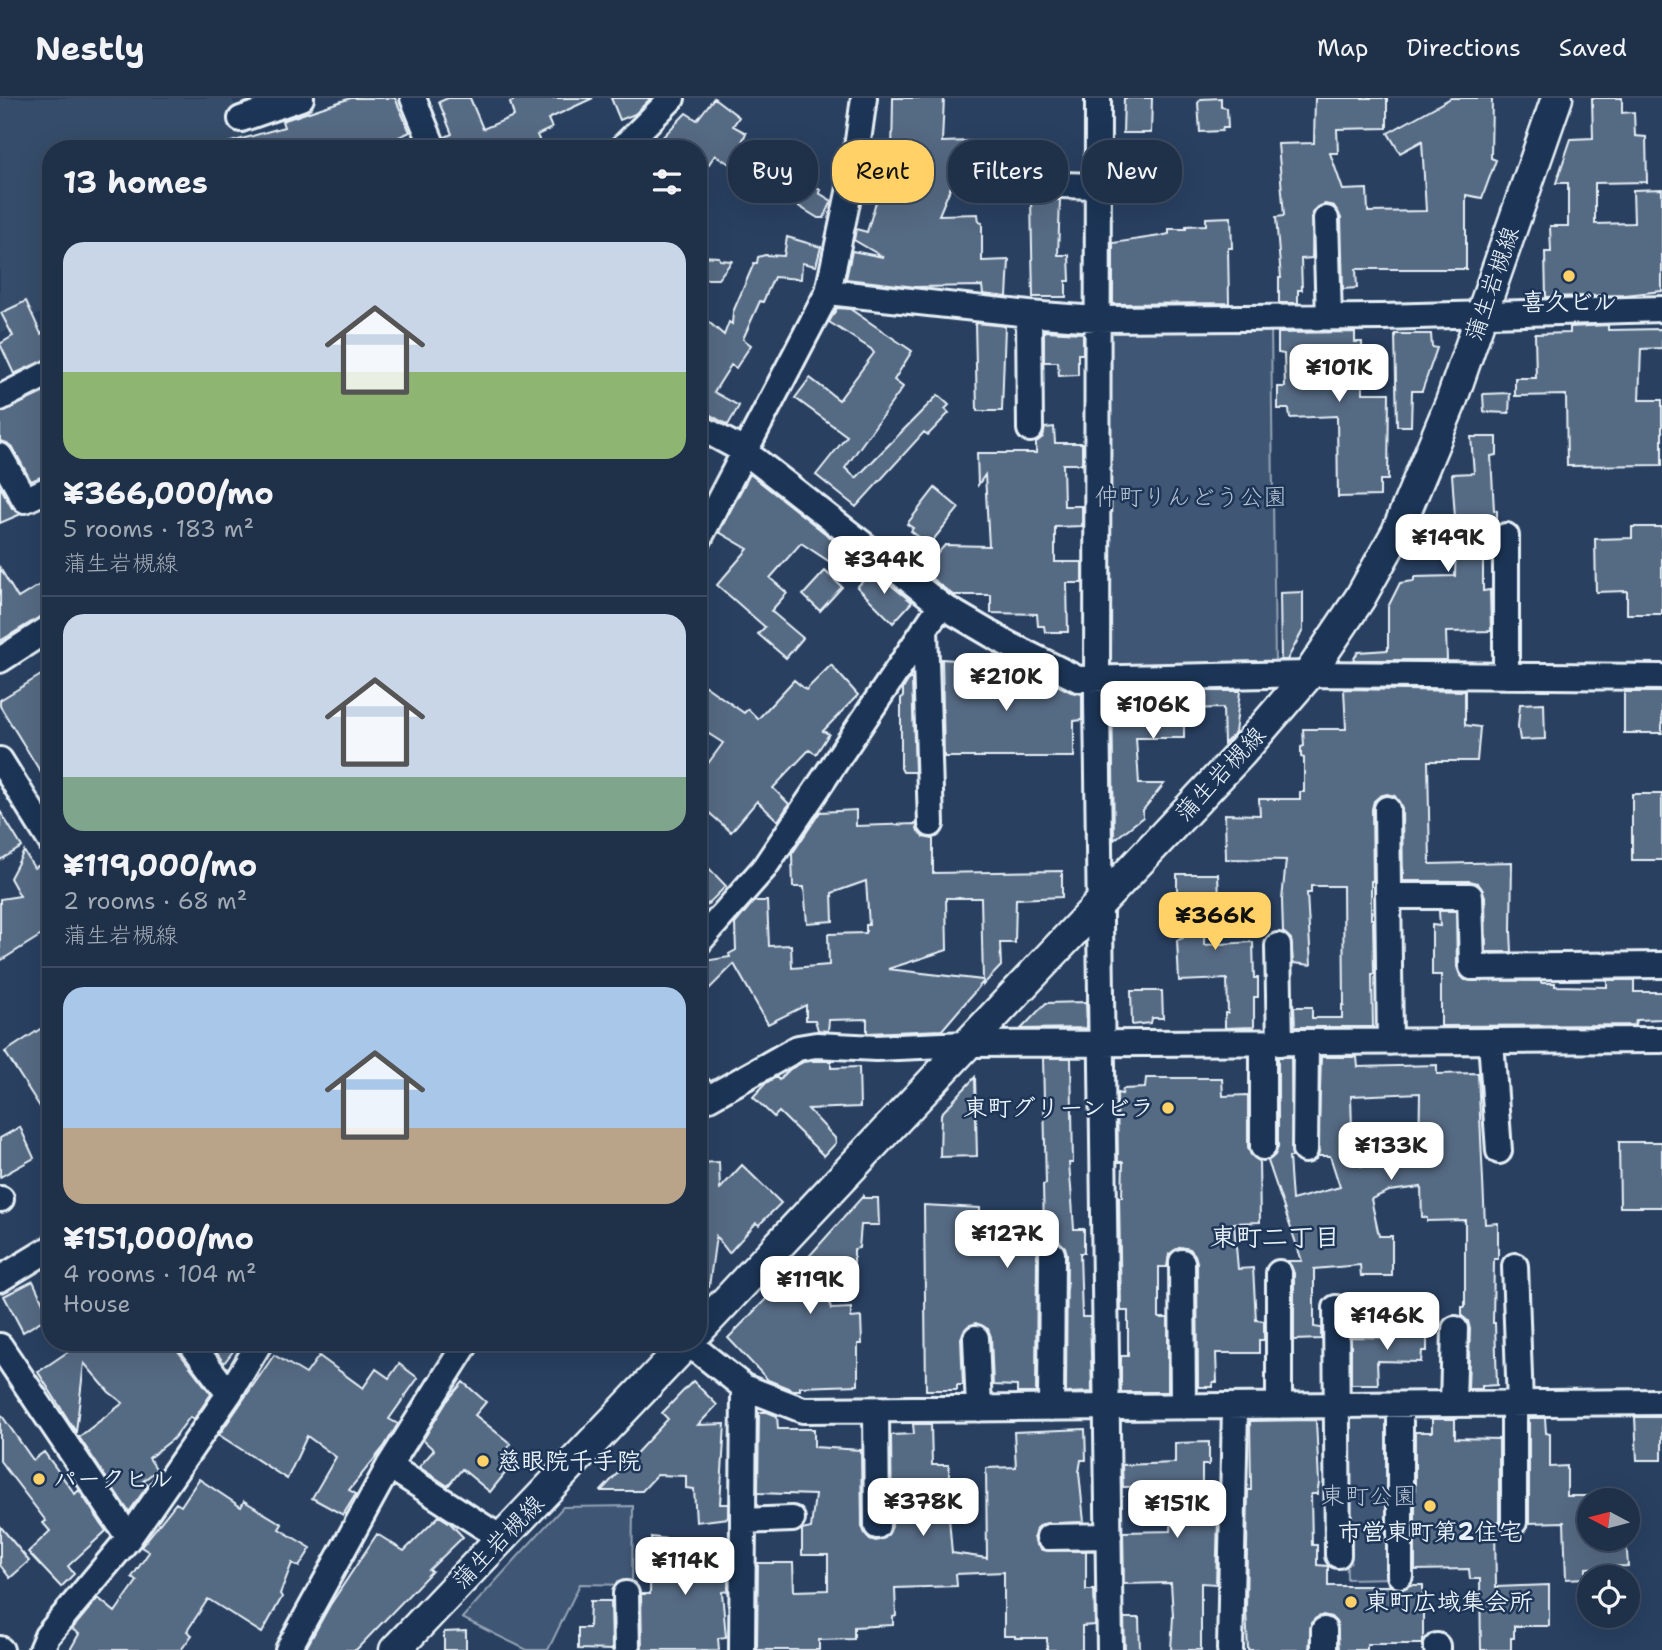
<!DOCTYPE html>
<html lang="en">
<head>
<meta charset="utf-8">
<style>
	:root { --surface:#1f3049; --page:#273850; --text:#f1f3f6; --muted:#a1a9b4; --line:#3c4b61; --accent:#ffd166 }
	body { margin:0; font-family:"Shantell Sans","Klee One",sans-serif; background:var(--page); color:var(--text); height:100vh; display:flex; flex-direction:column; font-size:26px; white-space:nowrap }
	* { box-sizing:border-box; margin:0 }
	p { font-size:23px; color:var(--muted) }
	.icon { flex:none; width:38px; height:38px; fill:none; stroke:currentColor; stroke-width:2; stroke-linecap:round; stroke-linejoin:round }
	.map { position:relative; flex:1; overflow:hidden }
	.panel { position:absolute; left:42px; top:42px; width:665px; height:1211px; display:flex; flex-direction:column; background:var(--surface); border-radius:28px; box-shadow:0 7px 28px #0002,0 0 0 2px var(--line) }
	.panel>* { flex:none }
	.hud { position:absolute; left:728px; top:42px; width:665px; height:63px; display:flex; gap:14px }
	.needle { width:46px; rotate:277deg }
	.fabs { position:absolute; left:1577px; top:1390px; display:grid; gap:14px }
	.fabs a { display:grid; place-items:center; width:63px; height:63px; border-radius:50%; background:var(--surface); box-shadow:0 7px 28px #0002,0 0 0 2px var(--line); font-size:35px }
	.price { position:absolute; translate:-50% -60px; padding:0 16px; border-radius:14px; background:#fff; color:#222; font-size:23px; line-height:46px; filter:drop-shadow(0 2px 4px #0008) }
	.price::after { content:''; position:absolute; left:50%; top:42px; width:21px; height:16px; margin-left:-10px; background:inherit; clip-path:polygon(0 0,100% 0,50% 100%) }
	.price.on { background:var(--accent); color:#111 }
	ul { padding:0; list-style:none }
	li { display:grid; align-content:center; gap:14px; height:371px; padding:0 21px }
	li+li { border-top:2px solid var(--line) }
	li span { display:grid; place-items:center; height:217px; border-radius:21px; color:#555 }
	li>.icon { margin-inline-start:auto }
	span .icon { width:126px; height:126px; fill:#fffc; stroke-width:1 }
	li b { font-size:30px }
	h2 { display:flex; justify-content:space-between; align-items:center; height:84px; padding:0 21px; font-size:30px }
	.tag { padding:0 24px; border-radius:28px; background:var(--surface); box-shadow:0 7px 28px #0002,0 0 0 2px var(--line); font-size:24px; line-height:63px }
	.tag.on { background:var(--accent); color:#111 }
	header { display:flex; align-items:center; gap:42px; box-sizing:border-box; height:98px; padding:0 35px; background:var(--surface); border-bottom:2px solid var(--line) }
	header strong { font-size:33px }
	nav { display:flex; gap:38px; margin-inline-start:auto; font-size:24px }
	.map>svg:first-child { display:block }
	.built { fill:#364d6b }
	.green { fill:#415774; stroke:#94a4b6; stroke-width:2 }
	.building { fill:#556a83; stroke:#e8f1f8; stroke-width:2; fill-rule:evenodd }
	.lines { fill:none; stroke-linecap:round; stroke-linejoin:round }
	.minor-casing { stroke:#e8f1f8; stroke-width:30 }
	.major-casing { stroke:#e8f1f8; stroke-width:35 }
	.minor { stroke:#1d3557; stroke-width:24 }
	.major { stroke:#1d3557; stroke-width:30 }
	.poi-dot { fill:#ffd166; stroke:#1d3557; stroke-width:2.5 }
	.labels { text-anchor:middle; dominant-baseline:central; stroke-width:5; stroke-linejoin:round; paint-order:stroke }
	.street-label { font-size:24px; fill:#e8f1f8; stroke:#1d3557 }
	.poi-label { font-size:24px; font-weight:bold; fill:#e8f1f8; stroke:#1d3557; text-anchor:start }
	.park-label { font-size:24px; fill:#b6c3d0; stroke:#1d3557 }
	.neighbourhood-label { font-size:26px; font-weight:bold; fill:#e8f1f8; stroke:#1d3557 }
</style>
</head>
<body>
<header>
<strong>Nestly</strong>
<nav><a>Map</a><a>Directions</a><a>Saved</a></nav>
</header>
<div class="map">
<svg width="1662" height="1552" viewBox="0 0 1662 1552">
	<rect width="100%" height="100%" fill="#294061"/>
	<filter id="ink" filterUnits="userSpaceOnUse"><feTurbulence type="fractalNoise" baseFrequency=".0143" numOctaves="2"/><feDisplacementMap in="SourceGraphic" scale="14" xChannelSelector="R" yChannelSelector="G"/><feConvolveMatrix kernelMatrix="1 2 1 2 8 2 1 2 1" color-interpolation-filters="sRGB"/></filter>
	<g filter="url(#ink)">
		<path class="built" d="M0 0H232L251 51H51V210L0 235Z"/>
		<path class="green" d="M1271 225 1275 571 1119 572 1111 565 1106 234 1112 228Z
			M1344 1316H1392L1395 1480 1347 1481Z
			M633 1408 632 1487 580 1486 548 1552H527L462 1520 563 1409Z"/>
		<path class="building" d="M351 0H395L410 34 373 51H225L224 46 284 29 282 23Z
			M448 0H470L483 31 514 18 510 4 513 3V0H593L548 21 552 30 537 37 543 51H449L445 39 452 36 439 4Z
			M611 0H651L635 16 620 22Z
			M714 0 739 19 733 28 746 35 742 44 751 51 748 54 784 78 787 72 820 92 819 95 832 103 824 120H818L715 57 698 82V51H651L686 15 697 22Z
			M893 0H944L942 44 970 43 939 117 978 116 979 124 982 125V163L1009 162 1007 199 983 196 982 188 916 189 846 181 852 153 883 159 854 142 856 131 867 134 883 80 875 76 882 56 892 59Z
			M1124 0H1152L1151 35H1123Z
			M1221 0V9L1227 10 1228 30H1223L1222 33 1200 34 1198 5 1201 1Z
			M1315 0H1387V30L1337 31 1338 55H1330L1343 92 1367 91 1368 114 1426 113 1422 43 1400 55 1388 35 1451 0H1492L1491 60 1496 62 1482 100 1466 97V171H1356L1357 190 1343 191 1341 120 1334 108 1325 106 1318 109 1313 115 1312 160 1301 161 1302 192H1298V205H1279V180H1281L1276 119 1284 118 1278 46 1314 45Z
			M1592 0H1622V15L1634 14 1635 38 1646 39 1647 84 1595 85V126L1634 125 1633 92 1662 91V193L1625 197 1546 199 1545 154H1551L1550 128H1568V85H1556L1571 41 1593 40Z
			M1031 101 1060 102 1058 157H1069L1070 183H1066V199H1033Z
			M1231 119 1232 150H1228L1229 205 1113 206V145L1160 138 1169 136V131H1186V128L1206 127V120Z
			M787 139 821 149 816 168 802 165 801 181 774 179 763 204 760 203 743 241 751 247 736 270 731 267 714 294 739 308 728 327 702 312 698 313V215L724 237 729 224 732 226 733 214 754 165H757L758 159 765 157 784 158Z
			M698 158 719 159 720 162 732 163 718 181H698Z
			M26 203 41 236 51 231V259L14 276 0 246 13 238 1 215Z
			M837 210 850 211 912 253 894 282 903 289 845 370 856 380 938 297 949 307 945 311 949 315 928 337 924 334 856 409 816 377 847 338 795 300 810 280 839 302 874 255 871 251 829 224Z
			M975 225 1005 228 1002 313H977Z
			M1608 227V232L1662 231V250L1641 251 1639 302H1662V367L1567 368 1566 297 1515 298V280H1536L1535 236 1570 235V229Z
			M1044 233 1083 235V256H1078V277L1059 278 1058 264H1044Z
			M1355 234V244H1362L1363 295H1389L1388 382H1380V398L1338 399 1337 318 1290 320 1289 311H1278V289H1285L1284 256 1278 255V235Z
			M1395 236H1431L1432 249 1437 250 1422 293H1412L1411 328H1397Z
			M51 291V375L31 383 13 350 7 345 0 343V315Z
			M1510 295 1509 315 1484 314 1483 296Z
			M1054 329 1055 345H1082V366H1063L1064 408H1082V428L1055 429V464H1082V485H1067L1068 534H1045L1044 528H1038L1037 516 991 515V497H953L922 473 945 447 989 448 985 377 978 387 977 355H1036V344L1043 339 1045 330Z
			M1471 339H1497V357L1491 358 1494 412 1497 413V426L1492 435H1483V493L1490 492 1491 533 1446 534 1447 562H1353L1358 554 1388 552V509L1400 485 1414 483V479L1455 478 1456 444 1435 445 1434 420 1455 419 1452 376 1474 375Z
			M750 376 840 447 830 464 801 445 770 480 787 495 771 513 803 540 786 560 758 536 765 529 717 487 748 451 719 434Z
			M0 388 12 410 21 416 0 425Z
			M935 390 959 410 929 447 911 433 913 430 907 426Z
			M1632 429H1662V516H1627V493L1596 494 1595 441 1632 440Z
			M0 470 18 500 51 480V514L43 517 0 543Z
			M825 473 842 489 820 513 803 497Z
			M873 473 912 504 893 525 857 489Z
			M1303 494V532L1287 562H1281L1280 495Z
			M942 561 996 565V573L1025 571 1071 594 1082 596V622L1074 623V659H944Z
			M831 567 858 597 823 633 829 636 816 656 809 652 773 690 789 706 778 723 757 703 731 734 698 705V679L723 645 698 629V583L744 615 748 611 758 621 794 582 806 592Z
			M51 571V691L0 608V602Z
			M909 581H912L915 674H903L901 670V600L903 599V591Z
			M1344 591 1465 593V627L1480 629 1477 663H1428L1430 766 1512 764 1511 833 1512 854H1486L1485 798 1478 785 1470 783H1403L1402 710 1395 698 1387 696 1380 698 1374 703 1372 711 1373 783H1371V821H1373L1374 876H1372L1373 929H1295L1294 909H1312V920H1342V907H1344L1343 788H1311V795H1307L1311 867 1293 865 1291 841 1283 834 1282 802 1286 762 1226 761 1225 716 1260 717 1259 701H1300V694H1304V660L1301 659V649L1304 648 1303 631H1346Z
			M1193 593H1240L1235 635 1224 646 1223 610 1184 611V640H1136L1139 686H1164L1143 712V719L1114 742 1112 595 1160 594 1161 607H1171V596Z
			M1624 594H1662V635H1624Z
			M1544 605 1545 641 1520 642 1518 629 1520 606Z
			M1632 696H1662V762H1632Z
			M856 712V728L916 726 918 733 923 739 933 741V775L1062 773V799L1016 801 1015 845H1000L1001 868 983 887V884L942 932 867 935V921L829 922 828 933 818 932 815 922H806V907L768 926 734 866 709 891 698 883V864L730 859 729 856 736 852 735 826 754 803H767L769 848 791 847 792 870 829 867 828 836 866 835V827H869L866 783 832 795 833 823 807 825 804 789H793L792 756 820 714ZM946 800H981L983 882 888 871 947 852Z
			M0 713 22 749 0 762Z
			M24 753 34 770 41 766 51 781V831L0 863V801L20 798 10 780Z
			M698 759 726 788 707 807 698 799Z
			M1177 776H1218L1219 800H1205L1204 847 1253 844 1254 880H1258V899H1254V929L1225 930V915H1228L1227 881 1179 883 1177 842 1183 840V800L1177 801Z
			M1439 813H1456L1457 869 1460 877 1465 882 1541 883V885H1555V888L1607 889V882H1634V894H1662V921L1636 922 1635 927 1441 928V877H1432V827L1440 828Z
			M1131 893H1162L1163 920H1152L1151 925 1132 927Z
			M1086 904 1087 930 1021 931 1046 905Z
			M51 924V1026L5 954Z
			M1278 959H1291L1292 1059H1289L1292 1102 1340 1089 1330 1058H1318L1321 959H1357L1358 969 1437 967V976L1478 975 1485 1126 1498 1125V1161H1494L1493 1225H1495L1497 1287 1482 1288V1291H1468L1470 1231 1468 1223 1462 1218V1209H1465V1122L1427 1123V1120L1422 1119 1421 1089 1389 1093 1371 1101 1379 1138H1392V1178H1361L1360 1167 1314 1171V1229L1321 1230V1241L1294 1242V1175L1288 1163H1302L1268 1063 1275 1057 1278 1049ZM1420 995 1419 1059 1361 1068 1360 1064 1353 1065 1351 998Z
			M1043 960H1071L1073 1065H1069L1072 1102 1074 1131H1084V1155H1080L1082 1219H1090L1092 1294 1066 1295 1067 1156 1065 1149 1060 1144 1051 1141 1040 1148 1037 1156 1036 1295H1017V1288L993 1287 991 1239 988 1231 976 1225 968 1228 961 1240 963 1287H957V1292H926L924 1107 980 1110V1121L989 1122 991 1131 994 1132 1044 1130 1043 1087 1046 1086Z
			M811 963H831V970L859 969 860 1009 808 1011 835 1040 836 1045 824 1058 779 1014 774 1019 753 999 766 985 776 979 779 982 790 971 803 964Z
			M975 979 977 1058 940 1059 941 1016Z
			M1146 980H1222L1223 998 1248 997V1049L1251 1057 1259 1063 1260 1124 1234 1125 1238 1171 1253 1170 1256 1222 1264 1223V1242H1259V1255H1216L1217 1284H1213V1289H1198L1197 1164 1195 1157 1190 1151 1181 1149 1169 1156 1167 1169H1159V1220H1168V1294H1121V1258H1128V1213H1121L1119 1099H1122L1123 1064H1118L1117 995 1122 996 1123 991 1145 990Z
			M20 1029 34 1060 0 1079V1040Z
			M1619 1044H1662V1109H1620Z
			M719 1064 720 1091 742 1067 781 1105 759 1127 756 1125 729 1155 716 1138 709 1189 698 1188V1065Z
			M863 1098V1100H878L879 1127H861L859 1150 854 1151V1172H839L826 1186 831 1211 851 1210V1220L861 1219 862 1246H858V1287L800 1289V1292H793L768 1282 728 1240 803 1163 804 1164Z
			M33 1183 49 1218 23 1234 4 1198Z
			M1405 1222H1427V1253H1422L1421 1264 1377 1263 1378 1286H1351V1239L1405 1240Z
			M67 1244H175L178 1253 211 1296 194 1321 190 1319 173 1341 149 1360 157 1372 143 1383 148 1387 129 1414 79 1339 123 1305 109 1294 84 1265 76 1334 38 1274 72 1251Z
			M209 1244H240L224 1265Z
			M274 1257 306 1276 319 1258 363 1290 376 1271 389 1280 399 1266 418 1280 389 1321 398 1326 384 1349 349 1392 356 1396 343 1417 312 1400 336 1359 307 1338 287 1381 219 1337Z
			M693 1283 717 1307 698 1327 725 1326 720 1406H728V1420L696 1424 694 1391 686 1390V1378L657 1377 642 1393H601L668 1321 662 1315Z
			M463 1284 486 1304 475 1317 511 1346 505 1354 515 1363 490 1394 462 1371 448 1388 419 1369 434 1352 423 1342 447 1303Z
			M759 1314H767L777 1318 778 1331H814V1349L861 1352 862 1429 869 1441 876 1443 885 1440 892 1429 891 1337 914 1336 913 1326H931L932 1367H949V1383L946 1384 952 1455 987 1460 986 1370 1016 1369 1014 1334 1085 1331 1086 1362H1081L1079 1374 1084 1424 1042 1426 1036 1431 1034 1439 1036 1446 1042 1452 1086 1453V1492H1094L1095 1527 1082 1528V1552H1047V1540H1015V1538H1004V1474L956 1476 957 1488 895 1490 896 1518 893 1519V1527L854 1529V1541L819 1542V1552H757L758 1465H793L794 1493 828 1492V1457H802V1432L811 1430 815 1397 758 1395Z
			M0 1315 33 1362 44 1354 75 1396 79 1392 106 1433 68 1468 74 1476 61 1489 28 1454 50 1433 43 1425 46 1423 0 1363Z
			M1635 1319H1662V1362H1637Z
			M1529 1320H1545L1546 1335 1550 1336V1369L1567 1368V1398H1589V1440H1626L1628 1468 1586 1470V1480L1566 1481 1564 1424 1529 1425Z
			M1432 1321H1455V1340L1499 1341V1426H1495L1496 1489 1549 1487V1528H1514V1540H1511V1552H1481L1480 1481H1470L1469 1471 1415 1472V1334H1432Z
			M1316 1322 1319 1385 1317 1396H1311L1312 1447H1317V1467L1328 1468V1488H1390L1401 1492 1410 1487H1423V1546H1367V1552H1339L1337 1525 1331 1519 1323 1517 1316 1520 1311 1525 1309 1552H1248L1246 1513 1248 1392H1251L1250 1323Z
			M1209 1344V1367H1202V1403L1211 1406 1213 1421 1218 1422 1216 1486 1201 1485V1552H1171L1173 1518 1171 1485 1124 1486 1123 1434 1171 1433 1173 1388 1123 1389 1122 1367 1175 1365V1345Z
			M199 1381 241 1409 244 1403 282 1426 279 1431 311 1450 299 1469 292 1465 280 1496 282 1499 262 1535 208 1501 187 1533 192 1537 181 1552H70L79 1536 72 1531 98 1500 115 1514 137 1483 132 1479 149 1454 141 1449 176 1405 181 1408Z
			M439 1418 450 1425 463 1439 429 1472 432 1473 356 1552H305L330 1507 377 1436 404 1453Z
			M0 1428 29 1463 10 1480 0 1467Z
			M651 1439 728 1449V1493L722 1494 726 1539 718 1540 719 1552H642L641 1496H650Z
			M590 1503H611L612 1552 578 1551V1530H589Z
			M1124 1520H1139L1140 1552H1125Z
			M466 1533V1552H444V1534Z"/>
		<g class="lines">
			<g class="minor-casing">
				<path id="minor" d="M413 0 434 51
					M1098 0 1097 604 1110 1552
					M241 21 301 0
					M621 51 672 0
					M974 85 1099 88
					M1326 121 1329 220
					M828 194 1029 216 1096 221 1382 219 1662 211
					M1029 216 1030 331
					M0 300 51 274
					M698 328 744 353 941 507 1006 545 1078 581 1309 576 1662 579
					M0 358 25 402 51 390
					M1506 438V578
					M698 443 828 194 854 71 864 0
					M925 530 931 726
					M0 562 51 529
					M0 662 51 744
					M1387 711 1390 944
					M1388 798H1470L1472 869 1662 867
					M698 845 764 770 941 507
					M1278 848 1280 945
					M1491 943 1499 1053
					M698 990 709 1000 798 950 816 947 876 950 966 946 1662 942
					M1263 1049V945
					M1305 1052 1306 945
					M0 1101H1
					M1182 1164 1183 1309
					M1515 1168 1520 1306
					M1279 1175V1308
					M0 1181 51 1150
					M1336 1210 1338 1457
					M976 1240 979 1311
					M190 1244 229 1296
					M681 1244 701 1255 744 1289 803 1312 1662 1304
					M0 1248 129 1440
					M1453 1306 1455 1231
					M1400 1307V1477
					M1051 1310 1052 1156
					M876 1312 877 1428
					M389 1368 501 1440
					M743 1423 792 1421
					M1514 1424V1306
					M1049 1439 1109 1438
					M626 1496 627 1552
					M1324 1532V1552
					M1437 1548V1552
					M0 1551 1 1552
					M41 1552 47 1538 129 1440 229 1296 260 1244
					M288 1552 389 1368 467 1244
					M742 1552 744 1289
					M1230 1552 1235 1309"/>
			</g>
			<g class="major-casing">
				<path id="major" d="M698 1233 1241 655 1309 576 1360 500 1397 434 1451 304 1557 0
					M395 1552 688 1244"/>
			</g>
			<use href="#minor" class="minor"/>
			<use href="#major" class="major"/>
		</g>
	</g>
	<g class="poi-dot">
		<circle cx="1569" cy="178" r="7"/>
		<circle cx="1168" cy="1010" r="7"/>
		<circle cx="483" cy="1363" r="7"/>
		<circle cx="39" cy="1381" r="7"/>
		<circle cx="1430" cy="1408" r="7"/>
		<circle cx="1351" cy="1504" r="7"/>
	</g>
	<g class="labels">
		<g class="street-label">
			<text transform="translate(1492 186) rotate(-71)">蒲生岩槻線</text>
			<text transform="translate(1220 676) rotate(-47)">蒲生岩槻線</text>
			<text transform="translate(498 1444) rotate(-46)">蒲生岩槻線</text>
		</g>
		<g class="poi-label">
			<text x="1569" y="204" text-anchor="middle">喜久ビル</text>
			<text x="1154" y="1010" text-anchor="end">東町グリーンビラ</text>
			<text x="497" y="1363">慈眼院千手院</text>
			<text x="53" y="1381">パークヒル</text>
			<text x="1430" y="1434" text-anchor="middle">市営東町第2住宅</text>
			<text x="1365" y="1504">東町広域集会所</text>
		</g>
		<g class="park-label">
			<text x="1191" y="399">仲町りんどう公園</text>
			<text x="1369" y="1398">東町公園</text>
		</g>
		<g class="neighbourhood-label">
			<text x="1275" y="1138">東町二丁目</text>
		</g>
	</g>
</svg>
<div class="fabs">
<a><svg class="needle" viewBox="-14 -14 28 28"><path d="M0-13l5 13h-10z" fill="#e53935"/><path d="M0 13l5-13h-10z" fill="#a1a9b4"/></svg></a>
<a><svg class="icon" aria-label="locate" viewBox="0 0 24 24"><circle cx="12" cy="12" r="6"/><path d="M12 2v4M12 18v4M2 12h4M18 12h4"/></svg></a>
</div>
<b class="price" style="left:1339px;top:306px">¥101K</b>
<b class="price" style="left:1448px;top:476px">¥149K</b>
<b class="price" style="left:884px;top:498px">¥344K</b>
<b class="price" style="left:1006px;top:615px">¥210K</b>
<b class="price" style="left:1153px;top:643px">¥106K</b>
<b class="price on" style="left:1215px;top:854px">¥366K</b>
<b class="price" style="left:1391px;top:1084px">¥133K</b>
<b class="price" style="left:1007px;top:1172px">¥127K</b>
<b class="price" style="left:810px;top:1218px">¥119K</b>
<b class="price" style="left:1387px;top:1254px">¥146K</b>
<b class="price" style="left:923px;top:1440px">¥378K</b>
<b class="price" style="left:1177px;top:1442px">¥151K</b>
<b class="price" style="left:685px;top:1499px">¥114K</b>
<div class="hud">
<a class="tag">Buy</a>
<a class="tag on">Rent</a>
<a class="tag">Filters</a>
<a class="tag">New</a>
</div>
<section class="panel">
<h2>13 homes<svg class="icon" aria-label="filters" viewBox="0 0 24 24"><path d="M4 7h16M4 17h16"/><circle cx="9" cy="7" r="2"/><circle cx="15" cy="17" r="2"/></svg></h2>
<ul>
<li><span style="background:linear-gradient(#c9d6e8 60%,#8fb573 0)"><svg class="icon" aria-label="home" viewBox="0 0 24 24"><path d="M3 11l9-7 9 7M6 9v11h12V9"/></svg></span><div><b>¥366,000/mo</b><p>5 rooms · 183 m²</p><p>蒲生岩槻線</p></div></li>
<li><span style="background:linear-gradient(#c9d6e8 75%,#7fa58c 0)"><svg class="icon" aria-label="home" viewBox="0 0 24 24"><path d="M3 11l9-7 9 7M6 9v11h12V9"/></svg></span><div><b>¥119,000/mo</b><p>2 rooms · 68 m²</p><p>蒲生岩槻線</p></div></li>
<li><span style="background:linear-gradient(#a9c7e8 65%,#b9a48a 0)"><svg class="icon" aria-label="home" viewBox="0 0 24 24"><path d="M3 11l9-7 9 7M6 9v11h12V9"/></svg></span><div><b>¥151,000/mo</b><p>4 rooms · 104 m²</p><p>House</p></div></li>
</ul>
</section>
</div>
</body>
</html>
